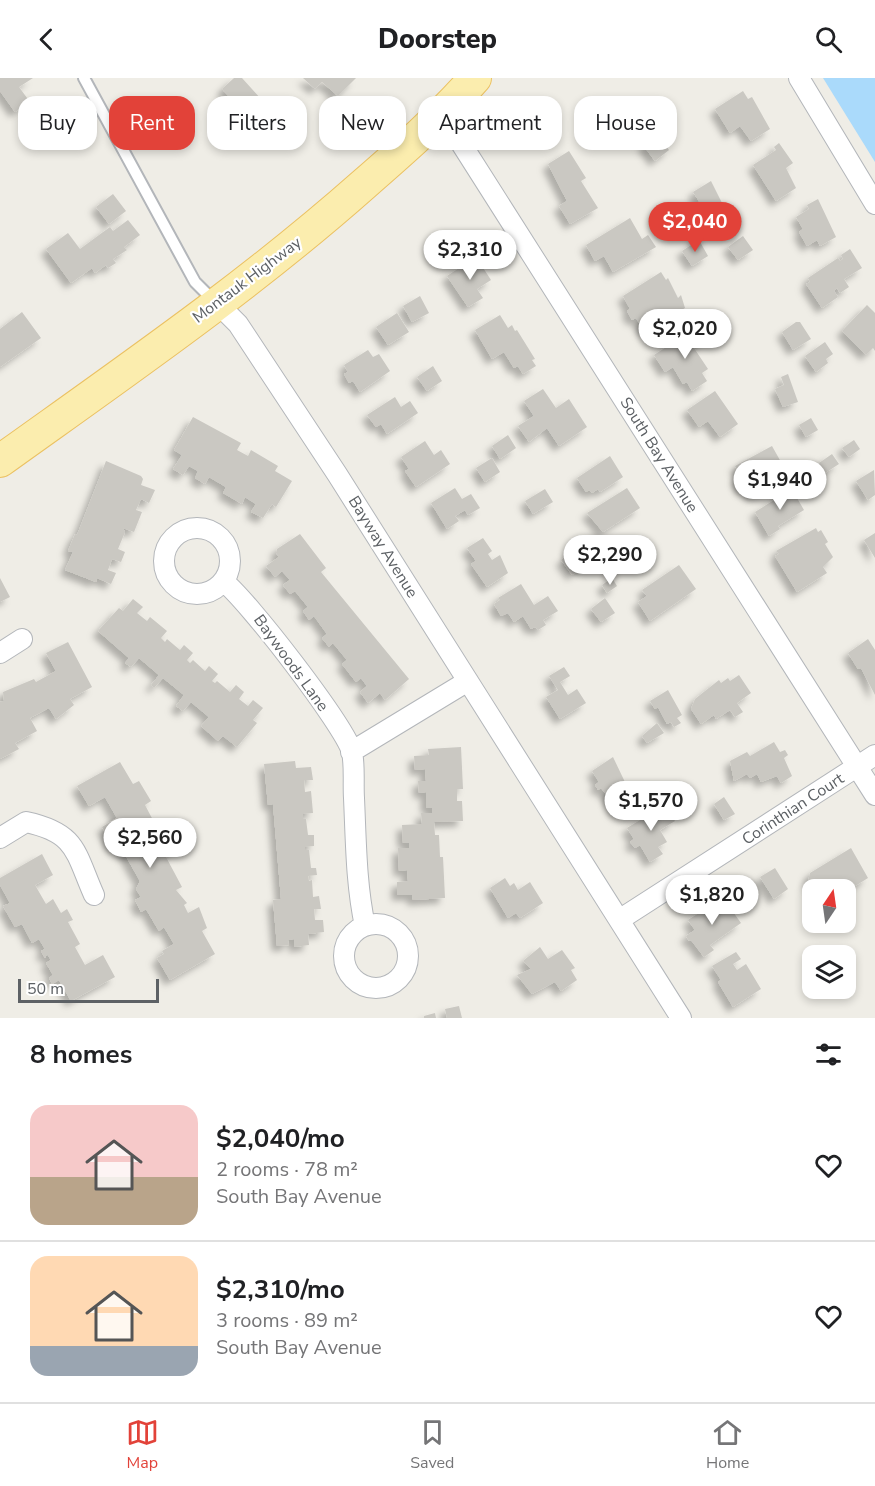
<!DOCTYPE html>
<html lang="en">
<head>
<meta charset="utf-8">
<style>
	:root { --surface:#fff; --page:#f2f2f2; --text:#202124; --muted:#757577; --line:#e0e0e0; --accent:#e24239 }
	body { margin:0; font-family:"Nunito Sans",sans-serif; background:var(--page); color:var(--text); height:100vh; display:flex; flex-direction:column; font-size:22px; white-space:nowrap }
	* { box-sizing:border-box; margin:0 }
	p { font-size:20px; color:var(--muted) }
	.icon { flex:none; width:33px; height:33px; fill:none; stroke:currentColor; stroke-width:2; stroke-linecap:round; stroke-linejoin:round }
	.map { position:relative; height:940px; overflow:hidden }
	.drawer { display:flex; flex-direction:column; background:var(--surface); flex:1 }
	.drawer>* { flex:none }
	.guide { position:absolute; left:18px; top:18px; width:840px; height:54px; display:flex; gap:12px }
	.needle { width:39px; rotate:13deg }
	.fabs { position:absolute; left:802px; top:801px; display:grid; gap:12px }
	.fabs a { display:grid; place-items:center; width:54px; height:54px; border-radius:12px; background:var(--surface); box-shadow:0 3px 9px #0003; font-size:30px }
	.scale { position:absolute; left:18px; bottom:15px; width:141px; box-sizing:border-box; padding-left:6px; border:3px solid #5d6165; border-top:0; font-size:16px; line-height:21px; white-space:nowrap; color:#5d6165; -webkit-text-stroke:4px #fff; paint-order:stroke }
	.price { position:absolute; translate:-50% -51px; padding:0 14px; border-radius:21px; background:#fff; color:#222; font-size:20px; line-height:39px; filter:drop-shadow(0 2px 3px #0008) }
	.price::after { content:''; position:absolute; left:50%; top:36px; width:18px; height:14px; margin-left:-9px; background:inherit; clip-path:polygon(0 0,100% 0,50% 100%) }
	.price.selected { background:var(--accent); color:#fff }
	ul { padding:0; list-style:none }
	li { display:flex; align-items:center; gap:18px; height:150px; padding:0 30px }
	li+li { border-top:2px solid var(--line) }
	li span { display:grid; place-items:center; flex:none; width:168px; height:120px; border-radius:18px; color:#555 }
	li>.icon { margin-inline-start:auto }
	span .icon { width:72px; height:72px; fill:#fffc; stroke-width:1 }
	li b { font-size:26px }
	h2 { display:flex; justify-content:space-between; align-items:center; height:72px; padding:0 30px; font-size:26px }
	.tag { padding:0 21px; border-radius:18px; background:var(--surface); box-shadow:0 3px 9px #0003; font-size:21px; line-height:54px }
	.tag.selected { background:var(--accent); color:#fff }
	header { display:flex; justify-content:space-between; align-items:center; height:78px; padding:0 30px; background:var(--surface); font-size:27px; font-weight:800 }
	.tab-bar { display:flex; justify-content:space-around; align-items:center; height:84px; border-top:2px solid var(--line); background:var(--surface); font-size:16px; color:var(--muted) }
	.tab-bar a { display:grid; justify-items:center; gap:3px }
	.tab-bar .selected { color:var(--accent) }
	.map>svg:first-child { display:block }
	.water { fill:#aadafb }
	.building { fill:#cac8c2; filter:url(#shadow) }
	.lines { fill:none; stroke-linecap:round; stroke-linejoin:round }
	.lane-casing { stroke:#b3b6ba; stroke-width:14 }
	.street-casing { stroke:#b3b6ba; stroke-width:22 }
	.primary-casing { stroke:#ebc162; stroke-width:34 }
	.lane { stroke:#fff; stroke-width:10 }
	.street { stroke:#fff; stroke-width:20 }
	.primary { stroke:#fbedae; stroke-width:32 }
	.labels { text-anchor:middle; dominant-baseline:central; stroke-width:4.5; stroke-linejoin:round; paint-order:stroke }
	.street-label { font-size:16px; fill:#5d6165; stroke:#fff }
</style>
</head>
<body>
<header><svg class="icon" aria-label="back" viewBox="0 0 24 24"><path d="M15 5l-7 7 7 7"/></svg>Doorstep<svg class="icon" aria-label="search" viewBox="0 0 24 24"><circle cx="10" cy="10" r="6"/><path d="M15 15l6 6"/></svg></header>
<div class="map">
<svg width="875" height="940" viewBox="0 0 875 940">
	<defs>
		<filter id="shadow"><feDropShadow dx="-5.5" dy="5.5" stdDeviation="3" flood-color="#0004"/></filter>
	</defs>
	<rect width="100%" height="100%" fill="#efede6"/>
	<path class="water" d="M823 0H875V84Z"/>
	<path class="building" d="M0 0H33L19 9 30 24 15 34 0 13Z
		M234 0H242L261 21 245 36 222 11Z
		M303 0H356L338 18 322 4 315 11Z
		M743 13 748 21 752 19 770 51 751 63 740 48 730 55 715 31Z
		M657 56 669 72 655 83 643 67Z
		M779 65 793 85 786 90 796 110 776 123 753 87 776 72 774 69Z
		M569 73 586 100 581 103 598 130 570 146 559 128 567 123 548 86Z
		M711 103 722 125 707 136 693 114Z
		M113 116 126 133 109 146 96 129Z
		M818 121 836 159 820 168 817 162 807 168 799 154 803 151 796 139 809 131 807 127Z
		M630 140 642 161 648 157 656 169 613 194 604 178 595 183 586 167Z
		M128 142 140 157 124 169 127 172 113 181 116 185 108 190 106 187 95 195 92 190 71 205 46 171 68 155 80 171 110 149 113 153Z
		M743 158 753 172 738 182 728 169Z
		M699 162 708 178 692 188 682 173Z
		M850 171 862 190 844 201 849 209 840 215 837 210 834 213 838 219 822 230 806 206 810 204 808 200 838 180 840 183 843 181 841 177Z
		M476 179 491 202 477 211 483 220 468 229 447 198Z
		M661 194 666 202 668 200 678 220 681 217 685 230 644 253 636 240 632 242 627 233 630 231 623 218Z
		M420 218 429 235 412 244 403 228Z
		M867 227 875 235V273L873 270 866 277 842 253Z
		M22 234 41 260 0 289V251Z
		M397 235 409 254 388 267 376 249Z
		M500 237 508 250 512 247 515 253 517 252 535 281 532 282 536 288 523 296 518 288 514 290 504 274 492 281 475 252Z
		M796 244H800L811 261 793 272 782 254Z
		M696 250 704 263 694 270 708 291 702 295 707 303 692 313 687 304 683 306 673 289 665 294 654 277Z
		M825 264 833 276 826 281 828 285 816 294 805 278Z
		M368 272 373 279 379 276 390 293 360 314 353 303 349 305 344 296 348 294 344 287Z
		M433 288 442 303 427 313 417 299Z
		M788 296 798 324 783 329 775 311 784 307 781 299Z
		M543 311 556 330 569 321 587 349 559 368 547 350 529 364 518 348 534 338 524 323Z
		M715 313 738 346 720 359 708 343 699 349 687 332Z
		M395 319 401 329 410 323 418 335 387 356 381 346 376 349 367 337Z
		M193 339 241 365 237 372 248 378 251 372 278 388 275 393 292 403 276 429 272 426 263 440 251 434 256 426 245 419 242 426 223 415 226 409 209 399 205 406 195 400 198 393 189 388 183 397 173 391 182 377 174 372Z
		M811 340 818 352 806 359 799 347Z
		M508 357 516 370 500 381 492 368Z
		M854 362 860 371 849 379 842 370Z
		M425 363 434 377 441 372 450 386 416 409 405 393 409 391 401 379Z
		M772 368 786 393 779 397 781 401 753 417 748 408 742 411 736 400 740 397 735 388Z
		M832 376 839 386 825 395 819 385Z
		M610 378 623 399 600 414 598 411 592 415 589 412 586 414 577 400Z
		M492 380 500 394 485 404 476 390Z
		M106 383 141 398 143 401 141 407 155 412 149 425 141 421 136 432 142 434 134 454 123 450 125 454 118 471 125 474 121 484 112 481 108 492 116 495 111 506 97 500 96 504 65 492 73 474 68 473 75 456 77 457Z
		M874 392 875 417 868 422 856 403Z
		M795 409 801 418 797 420 804 432 778 448 780 451 769 458 755 434Z
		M455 410 462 421 471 416 480 430 468 437 465 432 455 438 459 443 447 451 431 425Z
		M627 410 640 430 603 454 587 435Z
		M545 411 553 424 533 436 525 423Z
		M816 450 818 454 821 452 828 464 825 466 833 479 823 489 827 495 797 514 775 478 779 476 776 473Z
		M875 455V480L864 462Z
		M300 456 326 490 321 494 409 601 385 622 380 615 368 625 360 614 367 608 361 600 356 604 342 586 347 582 333 565 329 569 322 560 327 556 314 538 309 542 303 533 308 529 295 513 290 516 283 507 290 502 282 493 275 499 266 488 279 479 276 475 277 471Z
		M483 460 492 473 488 476 492 482 500 477 508 495 487 509 471 486 476 483 467 470Z
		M577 470 588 486 572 497 561 482Z
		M679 487 696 511 650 543 638 524 647 518 642 512Z
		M0 500 10 519 0 524Z
		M612 500 617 508 607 515 602 507Z
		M521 506 534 527 548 518 558 533 543 542 546 547 538 552 535 549 531 551 523 538 514 544 508 535 501 538 494 526 500 522 498 520Z
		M605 520 615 535 601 544 591 531Z
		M133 521 143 529 137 535 147 543 150 539 167 553 161 560 165 564 167 561 180 572 184 567 193 575 187 582 190 585 193 582 205 593 209 588 218 596 212 603 215 605 217 603 230 614 236 607 244 614 239 621 248 628 253 622 263 630 253 642 257 645 237 669 223 658 218 663 201 648 209 639 191 624 183 633 176 628 184 617 163 600 154 610 151 607 159 597 139 580 131 589 125 585 129 580 98 553 119 530 123 533Z
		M868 561 875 572V617L861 590 858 591 848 575Z
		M68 564 92 609 70 621 74 627 56 641 49 630 30 640 37 653 15 665 19 671 0 681V624L4 623 3 614 34 601 36 604 56 593 46 575Z
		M564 589 570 598 560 604 568 617 577 611 586 625 560 641 546 619 558 612 549 598Z
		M739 597 751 615 737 625 743 634 735 639 730 632 716 641 714 637 701 646 691 631 695 621 719 602 721 605 728 600 730 603Z
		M668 612 682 637 677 640 681 645 674 649 671 644 667 646 658 629 655 631 650 623Z
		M657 645 664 655 647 665 642 658Z
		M774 664 780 674 785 672 788 677 784 680 792 698 781 705 777 698 761 704 757 696 750 700 747 696 734 703 730 683 747 674 750 678Z
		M461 669 463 711H457V723H462L463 743 434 744 435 757H439L440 779H443L445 820 413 822 412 817H397V804L408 803 407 792 399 793 398 770H409V765H403L402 747 422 746 421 735H432V730H426V714L419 715 418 703H426L425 691 415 692 414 678 429 677 428 671Z
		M613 679 634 723 619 733 601 710 598 712 595 707 599 704 592 693Z
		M295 683 296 690 311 689 313 702H304L305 714 311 713 313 735 303 736V741H306L308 757H314V768L305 769V772H309L311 790H316L317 797 308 798 309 803 312 802 313 819 319 818 321 831H314L315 842H323L324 854 308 856 309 867 294 869V861L288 862 289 867 277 868 273 822 281 821 273 726 268 727 264 686Z
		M120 684 133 706 139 703 151 723 145 727 155 746 146 751 158 771 168 765 174 774 166 779 182 809 176 812 187 825 184 827 188 835 199 829 207 850 202 853 215 876 170 902 157 880 164 876 162 873 174 866 164 849 159 853 146 831 141 834 135 822 141 819 136 811 140 803 119 766 114 769 102 749 117 740 105 719 89 728 77 708Z
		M724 719 735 736 724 742 714 726Z
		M665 727 675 743 660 752 667 764 658 769 663 776 650 784 640 767 635 770 630 764 634 761 627 750Z
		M851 770 868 800 847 813 849 818 846 820V812L812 811 808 804 810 795Z
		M42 776 53 797 35 807 46 826 53 821 61 835 67 831 73 842 68 844 80 866 75 869 85 887 103 877 115 899 71 923 59 902 52 906 49 900 53 897 46 885 51 882 47 876 45 880 41 873 45 871 39 861 32 865 22 846 15 849 3 828 10 825 0 807V800Z
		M775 790 788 811 774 821 760 799Z
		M505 800 510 808 514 805 518 812 530 804 543 825 520 840 516 835 508 840 490 810Z
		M723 820 741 845 710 867 714 872 704 879 691 862 689 863 686 858 695 852 688 842Z
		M540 869 548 881 562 872 575 890 571 892 577 902 561 913 555 904 532 916 517 897 531 891 523 883Z
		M736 874 741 881 733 886 737 892 746 886 761 911 733 929 718 904 721 902 712 888Z
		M459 928 462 940H447L445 931Z
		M435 935 436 940H424V938Z"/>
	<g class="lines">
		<g class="lane-casing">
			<path id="lane" d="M84 0 195 204 215 224"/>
		</g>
		<g class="street-casing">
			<path id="street" d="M799 0 875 126
				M443 37 875 717
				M218 226 238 246 337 396 681 940
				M164 483a33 33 0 1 1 66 0a33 33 0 1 1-66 0Z
				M223 503C247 521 344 647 352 674 355 688 353 706 354 720 356 763 356 806 365 848
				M0 575 22 561
				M351 674 468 603
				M0 760 26 744C77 755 75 774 94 817
				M619 842 875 677
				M344 878a32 32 0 1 1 64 0a32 32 0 1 1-64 0Z"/>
		</g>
		<g class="primary-casing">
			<path id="primary" d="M0 383C124 294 249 208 363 107 402 73 441 39 475 0"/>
		</g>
		<use href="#lane" class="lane"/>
		<use href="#street" class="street"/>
		<use href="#primary" class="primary"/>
	</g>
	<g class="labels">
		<g class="street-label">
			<text transform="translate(247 202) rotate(-37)">Montauk Highway</text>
			<text transform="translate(659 377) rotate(58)">South Bay Avenue</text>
			<text transform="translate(383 469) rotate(58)">Bayway Avenue</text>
			<text transform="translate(291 585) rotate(54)">Baywoods Lane</text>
			<text transform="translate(793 731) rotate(-33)">Corinthian Court</text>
		</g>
	</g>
</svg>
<div class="fabs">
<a><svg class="needle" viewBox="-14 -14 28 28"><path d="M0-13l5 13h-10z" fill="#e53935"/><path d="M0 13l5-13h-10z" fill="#757577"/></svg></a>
<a><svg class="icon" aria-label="layers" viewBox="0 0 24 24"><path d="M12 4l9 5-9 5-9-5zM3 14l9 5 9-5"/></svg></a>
</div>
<div class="scale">50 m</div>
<b class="price selected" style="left:695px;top:175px">$2,040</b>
<b class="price" style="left:470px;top:203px">$2,310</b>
<b class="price" style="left:685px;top:282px">$2,020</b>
<b class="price" style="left:780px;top:433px">$1,940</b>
<b class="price" style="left:610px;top:508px">$2,290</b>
<b class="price" style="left:651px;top:754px">$1,570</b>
<b class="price" style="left:150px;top:791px">$2,560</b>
<b class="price" style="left:712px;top:848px">$1,820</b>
<div class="guide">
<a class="tag">Buy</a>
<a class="tag selected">Rent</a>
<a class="tag">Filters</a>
<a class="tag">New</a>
<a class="tag">Apartment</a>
<a class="tag">House</a>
</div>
</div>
<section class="drawer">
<h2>8 homes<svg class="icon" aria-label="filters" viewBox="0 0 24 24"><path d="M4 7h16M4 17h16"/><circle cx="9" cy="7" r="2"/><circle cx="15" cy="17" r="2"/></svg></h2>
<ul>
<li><span style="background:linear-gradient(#f6c9c9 60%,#b9a48a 0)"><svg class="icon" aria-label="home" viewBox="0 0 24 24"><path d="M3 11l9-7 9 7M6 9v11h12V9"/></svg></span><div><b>$2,040/mo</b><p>2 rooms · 78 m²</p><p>South Bay Avenue</p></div><svg class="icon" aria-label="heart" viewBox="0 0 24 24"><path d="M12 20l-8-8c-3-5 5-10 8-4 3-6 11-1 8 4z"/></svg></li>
<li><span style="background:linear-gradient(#ffd9b3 75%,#9aa5b1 0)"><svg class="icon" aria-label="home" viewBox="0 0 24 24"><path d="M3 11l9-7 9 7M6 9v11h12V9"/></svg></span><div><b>$2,310/mo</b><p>3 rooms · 89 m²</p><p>South Bay Avenue</p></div><svg class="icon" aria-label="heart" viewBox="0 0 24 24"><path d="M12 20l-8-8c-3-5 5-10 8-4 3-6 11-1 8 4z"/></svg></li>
</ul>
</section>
<nav class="tab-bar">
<a class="selected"><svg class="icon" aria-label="map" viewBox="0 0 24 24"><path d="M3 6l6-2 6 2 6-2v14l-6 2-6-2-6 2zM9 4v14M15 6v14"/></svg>Map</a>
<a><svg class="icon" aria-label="saved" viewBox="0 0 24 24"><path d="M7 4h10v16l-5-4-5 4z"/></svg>Saved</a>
<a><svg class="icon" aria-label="home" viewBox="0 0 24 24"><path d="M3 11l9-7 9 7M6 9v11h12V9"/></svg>Home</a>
</nav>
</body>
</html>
